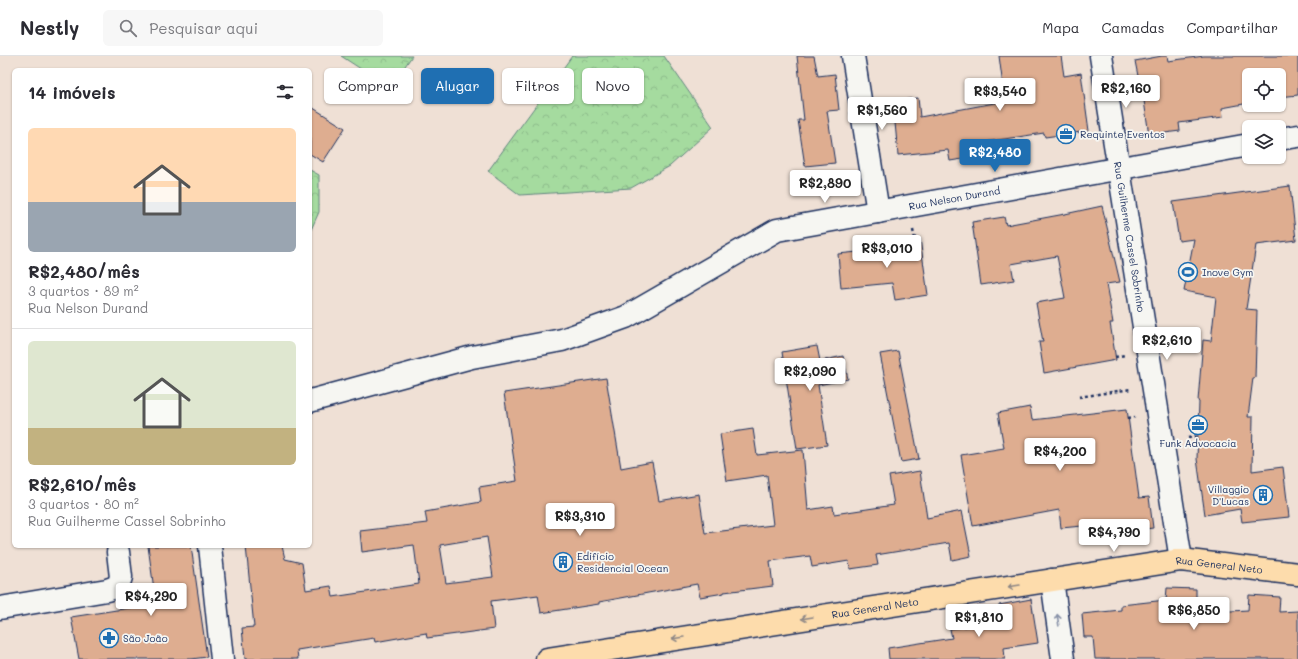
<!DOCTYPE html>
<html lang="pt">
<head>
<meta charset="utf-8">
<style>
	:root { --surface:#fff; --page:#f7f7f7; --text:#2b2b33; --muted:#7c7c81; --line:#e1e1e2; --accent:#1f6fb2 }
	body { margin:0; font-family:Mali,sans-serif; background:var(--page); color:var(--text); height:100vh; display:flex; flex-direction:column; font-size:15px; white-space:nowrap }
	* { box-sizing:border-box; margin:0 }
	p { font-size:13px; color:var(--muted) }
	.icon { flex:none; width:22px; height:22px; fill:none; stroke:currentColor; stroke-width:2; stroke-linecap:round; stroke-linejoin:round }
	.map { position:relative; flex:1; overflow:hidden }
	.sheet { position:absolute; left:12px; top:12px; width:300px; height:480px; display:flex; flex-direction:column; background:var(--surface); border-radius:6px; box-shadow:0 1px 3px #0004 }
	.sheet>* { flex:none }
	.banner { position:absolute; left:324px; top:12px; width:380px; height:36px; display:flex; gap:8px }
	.fabs { position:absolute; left:1242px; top:12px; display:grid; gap:8px }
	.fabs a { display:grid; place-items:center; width:44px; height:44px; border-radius:6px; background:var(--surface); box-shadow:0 1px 3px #0004; font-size:20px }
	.price { position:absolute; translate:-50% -34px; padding:0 9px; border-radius:4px; background:#fff; color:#222; font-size:13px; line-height:26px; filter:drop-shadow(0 1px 2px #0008) }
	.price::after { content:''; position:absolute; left:50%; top:24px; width:12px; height:9px; margin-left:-6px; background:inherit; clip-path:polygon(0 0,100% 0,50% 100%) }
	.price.active { background:var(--accent); color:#fff }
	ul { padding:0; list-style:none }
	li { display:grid; align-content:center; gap:8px; height:212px; padding:0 16px }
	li+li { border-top:1px solid var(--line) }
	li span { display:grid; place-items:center; height:124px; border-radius:6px; color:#555 }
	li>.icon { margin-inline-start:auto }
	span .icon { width:72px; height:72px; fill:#fffc; stroke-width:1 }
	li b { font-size:17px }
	h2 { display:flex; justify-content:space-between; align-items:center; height:48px; padding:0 16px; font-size:17px }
	.chip { padding:0 14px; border-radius:6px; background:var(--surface); box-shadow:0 1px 3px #0004; font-size:14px; line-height:36px }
	.chip.active { background:var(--accent); color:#fff }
	header { display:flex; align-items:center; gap:24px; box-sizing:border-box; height:56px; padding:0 20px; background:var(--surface); border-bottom:1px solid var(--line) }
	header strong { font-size:19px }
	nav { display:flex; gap:22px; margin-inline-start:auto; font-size:14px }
	.search { width:280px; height:36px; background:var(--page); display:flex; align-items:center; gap:10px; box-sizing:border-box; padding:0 14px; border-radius:6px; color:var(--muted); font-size:15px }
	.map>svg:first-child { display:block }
	.forest { fill:url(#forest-crowns); stroke:#60857e }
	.building { fill:#dead90; stroke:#1b2f5e; fill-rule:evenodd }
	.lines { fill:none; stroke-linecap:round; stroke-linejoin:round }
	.minor-casing { stroke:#1b2f5e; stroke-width:25 }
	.major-casing { stroke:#1b2f5e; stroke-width:25 }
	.path { stroke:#1b2f5e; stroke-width:2.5; stroke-dasharray:3 3; stroke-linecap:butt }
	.minor { stroke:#f6f6f2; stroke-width:22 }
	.major { stroke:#fddcac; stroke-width:22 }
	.oneway { stroke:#8c8685 }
	.oneway2 { stroke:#8892a8 }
	.labels { text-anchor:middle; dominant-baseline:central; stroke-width:3.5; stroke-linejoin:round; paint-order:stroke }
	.poi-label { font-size:10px; fill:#1b2f5e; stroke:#f6f6f2; text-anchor:start }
	.street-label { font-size:10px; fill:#1b2f5e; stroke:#f6f6f2 }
</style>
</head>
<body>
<header>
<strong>Nestly</strong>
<div class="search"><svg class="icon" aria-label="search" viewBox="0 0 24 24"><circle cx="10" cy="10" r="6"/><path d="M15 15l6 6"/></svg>Pesquisar aqui</div>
<nav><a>Mapa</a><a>Camadas</a><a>Compartilhar</a></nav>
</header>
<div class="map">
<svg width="1298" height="603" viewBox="0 0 1298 603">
	<defs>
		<pattern id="forest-crowns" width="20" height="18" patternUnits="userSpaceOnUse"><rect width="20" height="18" fill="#a5db9f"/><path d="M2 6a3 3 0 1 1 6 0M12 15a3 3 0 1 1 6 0" fill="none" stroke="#8dbc8b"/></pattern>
	</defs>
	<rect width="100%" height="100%" fill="#efe0d5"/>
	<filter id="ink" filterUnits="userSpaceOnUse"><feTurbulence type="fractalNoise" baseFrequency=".025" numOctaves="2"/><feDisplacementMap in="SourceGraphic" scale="8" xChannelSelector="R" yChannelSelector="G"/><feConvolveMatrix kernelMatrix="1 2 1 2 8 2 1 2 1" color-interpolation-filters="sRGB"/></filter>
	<g filter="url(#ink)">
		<path class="forest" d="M341 0H412L390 32Z
			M572 0H664L713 71 670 110 631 132 520 139 488 115Z
			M310 114 319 119V156L310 176Z"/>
		<path class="building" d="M797 0H814L818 20 835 18 839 54 827 55 835 107 805 110 798 64H804Z
			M999 0H1061L1064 20 1081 17 1089 75 1045 81 1044 77 978 87 981 100 950 105 948 94 898 99 893 45 918 42 920 61 1005 45Z
			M1162 0H1167L1168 5 1204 0H1298V39L1279 41V19H1249V47L1222 52 1223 61 1179 67 1180 75 1149 79 1141 24 1139 25 1135 5Z
			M310 50 345 72 323 106 310 98Z
			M1290 130 1296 184 1256 189 1246 253 1257 254 1255 322H1253L1248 361H1253L1252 415 1283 411 1289 461 1242 466 1240 453 1205 459 1197 403 1199 346 1198 345 1203 284 1211 285 1216 241 1184 235 1194 183 1179 185 1173 146Z
			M1102 150 1120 226 1106 228 1113 267H1110L1116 304 1044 317 1039 286H1043L1036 247 1065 242 1057 200 1011 208 1014 224 981 229 972 166 1004 161 1006 169 1065 158Z
			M920 183 928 239 895 244 892 227 841 232 838 198 887 193 886 188Z
			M817 290 820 305 843 300 848 323 818 329 827 389 797 393 782 296Z
			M898 295 919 403 901 406 880 298Z
			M606 322 621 412 652 406 659 445 699 438 705 477 773 469 767 419 727 425 720 378 753 373 757 399 803 394 808 454 833 450 834 458 894 449 889 420 920 415 927 462 962 455 971 500 952 504 949 487 876 499 878 509 850 513 849 505 812 511 810 500 770 505 773 530 724 536V537L700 541 697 528 599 546V548L541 557 538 539 491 545 494 573 427 582 426 577 375 586 374 582 297 594 298 603H245L242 572 254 571 246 490H282L285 503 302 507 306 534 331 530 333 541 419 528 414 489 362 496 360 475 427 467 425 456 481 446 479 431 517 425 504 337ZM487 481 493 521 446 527 440 489Z
			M1030 351 1032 364 1127 353 1139 442 1149 441 1153 472 1105 478 1104 468 1061 472 1059 454 973 470 961 399 1004 392 998 357Z
			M148 490H191L207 601 191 603H79L71 561 156 548Z
			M1167 532 1196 533V557L1248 554 1249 539 1280 541 1279 556 1298 555V603H1095L1093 581H1084L1082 558 1121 554V549L1166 544Z
			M1031 543 1038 587 1004 592 1005 603H889L888 592 952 582 950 573 1002 566 999 549Z"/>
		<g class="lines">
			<g class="minor-casing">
				<g id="minor">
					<path d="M853 0 878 156"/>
					<path id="s1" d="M1101 0 1181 504"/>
					<path d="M1279 83 1298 80"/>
					<path id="s2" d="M310 345 472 301 562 284 626 261 777 174 1249 89"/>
					<path d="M210 490 222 603"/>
					<path d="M1052 524 1063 603"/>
					<path d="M0 552 107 534 118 530 121 521 118 496"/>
				</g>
			</g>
			<g class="major-casing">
				<g id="major">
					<path id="s3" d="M547 603 1181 504 1298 518"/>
				</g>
			</g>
			<path class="path" d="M913 174 915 184
				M1115 301 1125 299
				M1079 341 1131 333
				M1128 362 1135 361
				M1188 382 1198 380"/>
			<use href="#minor" class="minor"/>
			<use href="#major" class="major"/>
		</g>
		<defs><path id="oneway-shaft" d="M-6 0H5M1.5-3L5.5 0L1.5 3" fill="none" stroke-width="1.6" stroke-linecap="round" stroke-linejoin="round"/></defs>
		<g class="oneway">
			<use href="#oneway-shaft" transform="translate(1014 530) rotate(171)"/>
			<use href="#oneway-shaft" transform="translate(807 562) rotate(171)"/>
			<use href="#oneway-shaft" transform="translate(678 582) rotate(171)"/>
		</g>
		<use class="oneway2" href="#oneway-shaft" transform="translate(1058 564) rotate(-98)"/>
	</g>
	<defs>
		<g id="office-ring" transform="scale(1)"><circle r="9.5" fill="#f6f6f2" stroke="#1f6fb2" stroke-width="1.5"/><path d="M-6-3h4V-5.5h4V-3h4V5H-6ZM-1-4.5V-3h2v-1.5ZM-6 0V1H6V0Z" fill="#1f6fb2"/></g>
		<g id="stadium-ring" transform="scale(1)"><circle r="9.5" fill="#f6f6f2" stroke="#1f6fb2" stroke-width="1.5"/><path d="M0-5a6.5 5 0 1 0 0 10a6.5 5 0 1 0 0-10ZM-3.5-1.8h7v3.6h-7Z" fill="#1f6fb2"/></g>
		<g id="building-ring" transform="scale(1)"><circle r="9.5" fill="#f6f6f2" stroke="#1f6fb2" stroke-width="1.5"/><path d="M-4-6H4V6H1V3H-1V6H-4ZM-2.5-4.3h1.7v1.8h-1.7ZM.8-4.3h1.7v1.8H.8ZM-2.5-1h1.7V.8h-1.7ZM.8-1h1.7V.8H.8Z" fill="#1f6fb2"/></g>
		<g id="pharmacy-ring" transform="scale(1)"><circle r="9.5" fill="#f6f6f2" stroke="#1f6fb2" stroke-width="1.5"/><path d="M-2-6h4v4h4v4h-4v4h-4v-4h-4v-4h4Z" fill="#1f6fb2"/></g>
	</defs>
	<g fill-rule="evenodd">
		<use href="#office-ring" x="1066" y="78"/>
		<use href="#stadium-ring" x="1188" y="216"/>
		<use href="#office-ring" x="1198" y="369"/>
		<use href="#building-ring" x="1263" y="439"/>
		<use href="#building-ring" x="563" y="506"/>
		<use href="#pharmacy-ring" x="109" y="582"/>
	</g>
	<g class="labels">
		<g class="poi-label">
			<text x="1080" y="78">Requinte Eventos</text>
			<text x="1202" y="216">Inove Gym</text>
			<text x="1198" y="387" text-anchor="middle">Funk Advocacia</text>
			<text x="1249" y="433" text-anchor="end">Villaggio<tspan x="1249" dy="12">D'Lucas</tspan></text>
			<text x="577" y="500">Edifício<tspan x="577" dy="12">Residencial Ocean</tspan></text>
			<text x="123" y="582">São João</text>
		</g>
		<g class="street-label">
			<text stroke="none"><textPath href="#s2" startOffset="682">Rua Nelson Durand</textPath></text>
			<text stroke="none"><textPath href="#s1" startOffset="183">Rua Guilherme Cassel Sobrinho</textPath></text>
			<text stroke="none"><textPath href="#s3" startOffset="680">Rua General Neto</textPath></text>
			<text stroke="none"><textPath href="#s3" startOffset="332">Rua General Neto</textPath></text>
		</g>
	</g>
</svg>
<div class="fabs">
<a><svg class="icon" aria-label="locate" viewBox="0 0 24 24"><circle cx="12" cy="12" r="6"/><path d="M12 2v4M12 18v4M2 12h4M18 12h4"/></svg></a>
<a><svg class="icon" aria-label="layers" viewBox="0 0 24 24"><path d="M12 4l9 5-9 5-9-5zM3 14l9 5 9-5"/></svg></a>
</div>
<b class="price" style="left:1126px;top:53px">R$2,160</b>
<b class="price" style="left:1000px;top:56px">R$3,540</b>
<b class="price" style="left:882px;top:75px">R$1,560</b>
<b class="price active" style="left:995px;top:117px">R$2,480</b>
<b class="price" style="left:825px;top:148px">R$2,890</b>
<b class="price" style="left:887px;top:213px">R$3,010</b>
<b class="price" style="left:1167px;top:305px">R$2,610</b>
<b class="price" style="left:810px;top:336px">R$2,090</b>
<b class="price" style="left:1060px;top:416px">R$4,200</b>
<b class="price" style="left:580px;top:481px">R$3,310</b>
<b class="price" style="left:1114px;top:497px">R$4,790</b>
<b class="price" style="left:151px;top:561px">R$4,290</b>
<b class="price" style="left:1194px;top:575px">R$6,850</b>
<b class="price" style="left:979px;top:582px">R$1,810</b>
<div class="banner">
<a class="chip">Comprar</a>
<a class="chip active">Alugar</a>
<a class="chip">Filtros</a>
<a class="chip">Novo</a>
</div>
<section class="sheet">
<h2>14 imóveis<svg class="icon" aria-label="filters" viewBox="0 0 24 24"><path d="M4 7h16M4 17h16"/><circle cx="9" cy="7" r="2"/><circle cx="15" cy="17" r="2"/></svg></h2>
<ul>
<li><span style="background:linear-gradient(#ffd9b3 60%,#9aa5b1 0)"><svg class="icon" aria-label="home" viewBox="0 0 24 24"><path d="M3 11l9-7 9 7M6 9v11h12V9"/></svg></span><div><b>R$2,480/mês</b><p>3 quartos · 89 m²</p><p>Rua Nelson Durand</p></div></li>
<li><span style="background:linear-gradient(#dfe7d0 70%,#c2b280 0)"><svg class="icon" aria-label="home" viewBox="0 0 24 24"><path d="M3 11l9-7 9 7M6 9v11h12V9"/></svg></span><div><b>R$2,610/mês</b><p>3 quartos · 80 m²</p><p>Rua Guilherme Cassel Sobrinho</p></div></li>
</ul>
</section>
</div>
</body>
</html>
